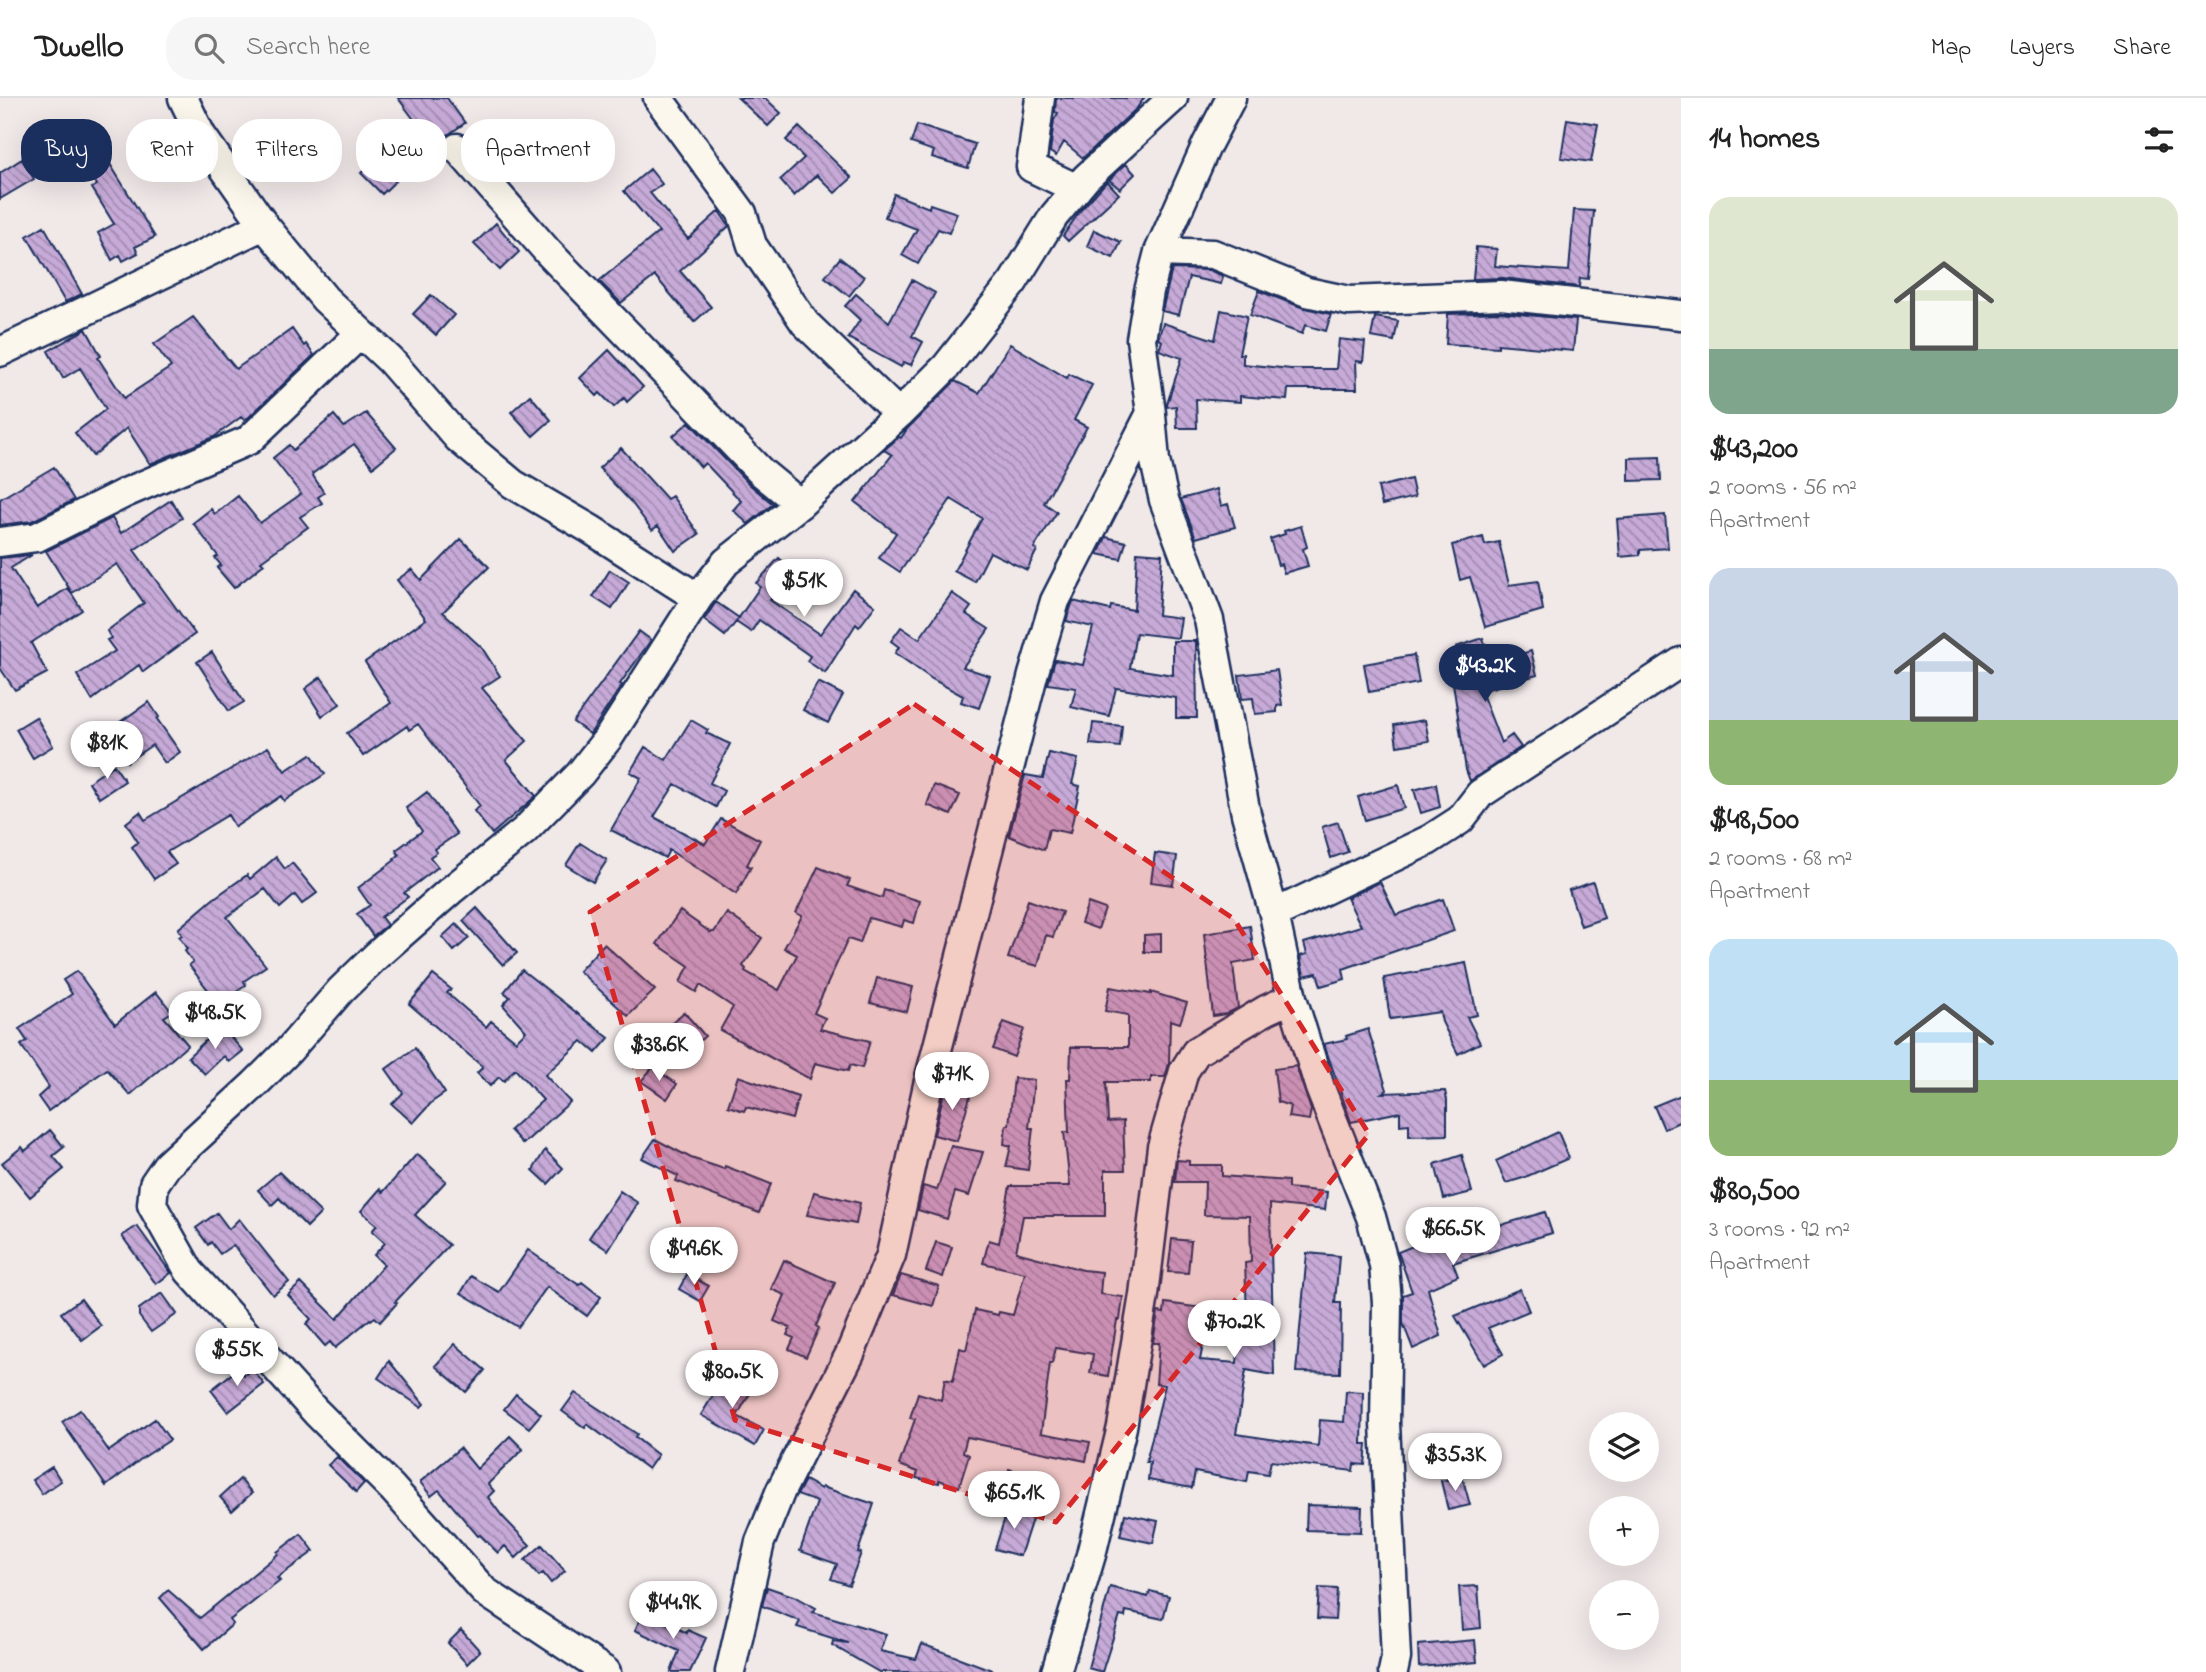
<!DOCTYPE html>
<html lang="en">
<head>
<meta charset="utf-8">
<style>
	:root { --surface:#fff; --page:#f6f6f6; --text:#222; --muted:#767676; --line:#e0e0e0; --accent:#1b2f5e }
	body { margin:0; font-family:"Indie Flower",sans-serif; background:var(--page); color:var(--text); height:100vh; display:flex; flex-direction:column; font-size:26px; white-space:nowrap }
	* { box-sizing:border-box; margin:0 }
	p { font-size:23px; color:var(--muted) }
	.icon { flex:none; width:38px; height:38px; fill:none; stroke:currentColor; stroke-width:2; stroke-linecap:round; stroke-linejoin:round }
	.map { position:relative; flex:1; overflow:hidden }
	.side { display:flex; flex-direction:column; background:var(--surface); width:525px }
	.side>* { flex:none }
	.hud { position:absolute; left:21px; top:21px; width:665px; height:63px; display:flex; gap:14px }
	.controls { position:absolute; left:1589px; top:1314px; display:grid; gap:14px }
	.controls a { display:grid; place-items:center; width:70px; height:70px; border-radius:50%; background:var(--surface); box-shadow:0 7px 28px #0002; font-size:35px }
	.price { position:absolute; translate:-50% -60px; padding:0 16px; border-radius:24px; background:#fff; color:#222; font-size:23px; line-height:46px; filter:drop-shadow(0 2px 4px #0008) }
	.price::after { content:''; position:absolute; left:50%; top:42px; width:21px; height:16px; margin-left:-10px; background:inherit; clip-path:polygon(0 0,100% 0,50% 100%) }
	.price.active { background:var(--accent); color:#fff }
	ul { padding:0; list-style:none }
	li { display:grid; align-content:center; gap:14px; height:371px; padding:0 28px }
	li span { display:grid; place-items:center; height:217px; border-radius:21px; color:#555 }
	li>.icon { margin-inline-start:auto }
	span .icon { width:126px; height:126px; fill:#fffc; stroke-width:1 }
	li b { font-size:30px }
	h2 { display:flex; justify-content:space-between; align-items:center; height:84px; padding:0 28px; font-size:30px }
	.chip { padding:0 24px; border-radius:28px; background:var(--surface); box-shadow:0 7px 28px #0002; font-size:24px; line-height:63px }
	.chip.active { background:var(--accent); color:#fff }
	header { display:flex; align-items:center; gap:42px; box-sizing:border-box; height:98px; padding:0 35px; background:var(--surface); border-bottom:2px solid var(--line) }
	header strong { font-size:33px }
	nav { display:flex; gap:38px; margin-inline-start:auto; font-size:24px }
	.search { width:490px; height:63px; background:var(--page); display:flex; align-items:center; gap:18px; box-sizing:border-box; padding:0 24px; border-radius:28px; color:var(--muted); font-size:26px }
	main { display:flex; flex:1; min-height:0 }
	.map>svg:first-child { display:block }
	.building { fill:url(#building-back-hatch); stroke:#1b2f5e; stroke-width:2 }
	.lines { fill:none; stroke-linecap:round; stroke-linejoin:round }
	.minor-casing { stroke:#1b2f5e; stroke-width:33 }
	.minor { stroke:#fbf7ec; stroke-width:28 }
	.marked { fill:#d62828; fill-opacity:0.2; stroke:#d62828; stroke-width:5; stroke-dasharray:14 9; stroke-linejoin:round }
</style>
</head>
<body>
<header>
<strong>Dwello</strong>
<div class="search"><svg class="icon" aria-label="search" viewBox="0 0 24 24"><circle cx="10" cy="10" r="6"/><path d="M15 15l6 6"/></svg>Search here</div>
<nav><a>Map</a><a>Layers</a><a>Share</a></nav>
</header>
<main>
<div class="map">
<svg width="1681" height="1574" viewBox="0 0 1681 1574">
	<defs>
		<pattern id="building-back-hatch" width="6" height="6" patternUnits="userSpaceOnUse" patternTransform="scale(1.75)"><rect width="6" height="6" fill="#c7aad7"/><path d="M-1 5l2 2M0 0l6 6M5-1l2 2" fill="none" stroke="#a18bb2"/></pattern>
	</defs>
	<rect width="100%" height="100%" fill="#f1e8e8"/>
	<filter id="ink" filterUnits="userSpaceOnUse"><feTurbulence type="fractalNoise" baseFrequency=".0143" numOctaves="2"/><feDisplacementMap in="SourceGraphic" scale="14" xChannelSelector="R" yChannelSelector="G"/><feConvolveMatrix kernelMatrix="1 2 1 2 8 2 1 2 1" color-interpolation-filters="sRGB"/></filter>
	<g filter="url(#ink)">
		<path class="building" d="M398 0H447L465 25 433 47Z
			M738 0H765L781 15 768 28Z
			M1056 0H1144L1137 10 1083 60 1064 44 1056 58 1050 54 1054 22 1058 15 1055 14Z
			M1567 21 1598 26 1591 64 1561 60Z
			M917 27 975 46 968 70 932 59 934 53 911 45Z
			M799 29 852 80 835 95 817 77 794 98 780 82 804 60 786 42Z
			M382 55 403 76 382 96 361 75Z
			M22 61 34 81 0 101V75Z
			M107 61 155 139 135 149 138 155 123 163 120 157 112 162 98 135 114 126 92 90 97 87 88 73Z
			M1126 66 1135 76 1120 91 1109 82Z
			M650 71 662 86 650 95 688 141 719 113 729 128 680 173 711 209 694 224 655 178 621 205 599 183 659 134 624 93Z
			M1107 83 1119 96 1068 143 1063 138 1080 113Z
			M894 96 929 110 930 106 957 115 949 135 938 131 918 166 902 157 917 131 885 119Z
			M1574 112 1594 113 1588 181 1580 180 1579 189 1503 180 1473 181 1476 149 1497 151 1495 168 1569 173Z
			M496 125 519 154 500 172 474 146Z
			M44 128 82 196 65 204 27 138Z
			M1094 132 1121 144 1113 160 1087 148Z
			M840 160 864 179 849 198 825 179Z
			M1172 171 1209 172 1223 178 1221 186 1189 179 1179 217 1162 213Z
			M912 182 935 195 912 238 923 244 911 267 904 264 901 269 848 240 860 222 845 208 856 196 889 224Z
			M1259 193 1301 209 1331 216 1326 233 1305 227 1302 236 1250 217Z
			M431 197 454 217 436 237 413 216Z
			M1221 212 1247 218 1239 256H1243V266L1291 271H1336L1339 241 1365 244 1363 264 1356 263 1357 291H1288L1287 302 1240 298V304L1196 301 1197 330H1177L1176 308 1167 309V306L1182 260 1159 252 1162 243 1158 241 1163 225 1215 242Z
			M1500 214 1576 222 1573 253 1498 246V249L1446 246 1448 216Z
			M193 219 236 271 292 231 304 248 306 246 314 257 249 319 244 322 241 319 214 339 150 366 127 330 93 358 75 335 106 311 80 270 63 280 48 253 86 231 101 258 98 260 124 300 171 269 154 246Z
			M1375 219 1398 223 1394 243 1371 239Z
			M1010 246 1067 280 1069 276 1092 287 1074 322 1087 329 1044 405 1057 414 1034 450 1037 452 1027 472 990 454 975 484 954 473 982 420 951 401 900 474 879 460 896 435 855 404 892 357 884 352 899 339 901 340 907 331 955 283 979 295Z
			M609 252 643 289 627 304 624 300 614 309 600 295 597 298 580 280Z
			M530 297 551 322 533 338 511 314Z
			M366 315 396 350 373 369 354 346 312 376 324 395 318 399 322 405 300 419 308 429 261 463 264 466 234 490 217 470 221 467 215 460 218 458 193 425 211 411 215 416 238 398 260 425 301 396 273 360 289 347 293 352 334 317 344 329Z
			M689 324 749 386 773 406 748 426 733 412 741 403 705 365 701 369 673 338Z
			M621 350 667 401 672 398 699 436 675 453 658 428 652 432 631 404 599 370Z
			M1660 359 1661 382 1629 383V360Z
			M54 369 74 402 32 423 0 427V401Z
			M1411 381 1415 399 1382 407 1378 389Z
			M1217 391 1221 408 1228 406 1235 429 1196 440 1181 401Z
			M171 402 182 420 134 452 195 536 143 574 139 567 92 602 77 577 115 553 107 542 111 540 107 533 144 505 117 466 72 495 46 453 112 420 121 435Z
			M1665 417 1668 450 1640 452V457L1620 459 1617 421Z
			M1301 428 1307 449 1303 451 1308 468 1284 475 1281 466 1278 467 1270 441 1285 436 1284 433Z
			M1106 439 1126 444 1121 461 1098 456Z
			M1483 439 1485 447 1499 444 1509 487 1538 483 1543 512 1485 529 1470 479 1460 482 1452 447Z
			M461 441 489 469 443 514 482 550 500 578 482 590 527 643 506 662 536 698 492 736 474 713 480 708 418 626 409 632 407 628 363 658 347 635 391 605 365 564 426 521 397 482 412 471 421 482Z
			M1137 454 1162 456 1158 517 1181 520 1178 540 1136 535 1130 570 1173 577V543H1196L1197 620H1176V600L1116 590 1109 618 1071 609 1076 590 1048 586 1055 562 1083 567 1093 529 1066 523 1073 503 1110 512 1111 508 1134 512Z
			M32 457 11 470 37 510 68 490 82 512 31 545 47 575 15 592 0 570V460Z
			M779 460 795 474 770 502 820 536 853 491 875 508 859 529 856 526 825 575 807 563 810 558 759 522 751 534 736 524 760 489 756 485Z
			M610 472 629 484 612 511 593 499Z
			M952 495 971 509 966 516 989 531 963 569 990 578 979 610 961 604 963 598 932 581 895 555 899 549 891 543 901 529 919 541Z
			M716 504 739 520 725 538 704 522Z
			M639 533 651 542 620 586 622 587 590 636 573 624Z
			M1483 540 1491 565 1531 553 1537 577 1481 593 1501 645 1512 637 1521 649 1470 683 1466 672 1453 585 1467 583 1456 549Z
			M212 554 244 604 229 613 197 564Z
			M1414 557 1419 585 1369 594 1364 566Z
			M1277 572 1282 607 1277 608V614L1255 616 1253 600 1242 601 1239 577Z
			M321 579 340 606 322 618 305 591Z
			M818 584 843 597 828 625 803 612Z
			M149 604 159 619 157 621 180 654 165 665 152 647 127 664 107 633Z
			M36 619 53 648 33 660 16 631Z
			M691 622 708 632 706 635 730 646 710 685 724 693 716 709 675 686 654 719 705 746 721 721 760 742 747 767 751 769 736 796 669 752 665 760 611 732 641 680 630 674 645 649 666 662Z
			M1425 622 1429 643 1397 648 1394 627Z
			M1093 625 1122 628 1120 649 1090 646Z
			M268 649 285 673 311 656 325 676 284 703 281 698 235 729 228 717 167 754 176 766 154 781 132 749 138 744 126 725 140 714 145 722Z
			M1049 655 1078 661 1072 686 1080 688 1070 735 1049 731 1044 752 1009 738 1025 677 1043 680Z
			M114 667 125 683 99 700 89 684Z
			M1436 686 1440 709 1421 715 1414 692Z
			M934 687 960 697 951 717 927 707Z
			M1398 687 1404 710 1365 722 1358 699Z
			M427 694 457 736 435 751 437 754 430 759 438 769 404 795 408 799 381 819 387 827 373 838 357 816 370 807 358 790 395 762 394 761 399 757 396 752 422 733 406 710Z
			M1338 724 1348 754 1331 760 1322 729Z
			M580 745 607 762 593 784 566 767Z
			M1155 755 1177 758 1173 787 1151 784Z
			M276 759 285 771 292 765 317 795 302 806 295 797 280 810 265 791 227 819 266 868 244 883 246 887 207 916 196 901 208 892 189 867 193 864 185 853 187 851 179 839 182 837 178 831 213 801 247 777 250 781Z
			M818 769 850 782 847 788 882 800 884 792 920 803 914 825 904 822 902 829 869 820 860 845 848 841 814 915 825 920 820 931 870 943 862 970 850 967 848 973 815 965 810 981 720 932 733 909 700 887 696 894 680 884 689 868 657 846 680 813 710 834H714L727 815 762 840 743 868 746 871 745 873 779 892 797 857 784 850 802 818 796 815Z
			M1380 784 1396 817 1443 801 1454 833 1343 871 1345 881 1321 888 1317 875 1304 878 1300 858 1307 856 1304 845 1361 828 1347 800Z
			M1593 784 1604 820 1581 828 1569 792Z
			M1028 802 1062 814 1053 839 1046 837 1038 868 1008 860Z
			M1088 805 1105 811 1098 831 1081 825Z
			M477 810 517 855 503 867 463 823Z
			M456 826 469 840 454 853 442 839Z
			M1250 828 1255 862 1233 866 1238 910 1226 916 1213 918 1204 836Z
			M1161 836V854H1144V837Z
			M604 846 655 892 628 918 579 873Z
			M1466 865 1477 917 1467 919 1480 945 1458 956 1442 924 1440 914 1390 921 1384 880Z
			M522 872 609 940 596 955 582 943 545 977 570 1004 523 1046 510 1032 543 1002 515 971 504 983 499 979 490 988 477 975 483 969 409 906 433 877 451 891 447 895 486 929 491 923 516 943 526 933 503 907 510 899 504 894Z
			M77 873 115 926 156 894 172 914 164 919 188 947 130 997 107 971 48 1013 38 999 49 989 21 947 27 943 19 931 72 896 63 882Z
			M877 880 913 889 907 914 870 905Z
			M1110 889 1151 896V894L1187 905 1180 925 1170 922 1169 966 1165 979H1151V984H1106L1108 1024 1123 1023 1125 1072H1105V1118H1023L1016 1154 1083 1172 1102 1174 1100 1196 1123 1199 1120 1222H1117L1108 1278 1090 1275 1093 1256 1056 1250 1052 1265H1050L1041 1335 1090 1344 1086 1363 967 1339 963 1354 969 1357 959 1389 939 1382V1385L916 1380 918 1374 899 1367 915 1321 910 1320 918 1295 941 1302 945 1281 953 1283 960 1250 966 1252 975 1212 998 1217 999 1214 1013 1217 1025 1175 983 1165 989 1142 999 1145 1010 1088H1070L1064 1034H1069L1067 981H1070L1071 949H1128V917L1105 913Z
			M684 914 705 938 692 950 670 927Z
			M1004 924 1024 931 1014 959 993 951Z
			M221 928 243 953 229 964 224 958 205 976 188 959Z
			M1368 931 1387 992 1382 995 1445 993 1447 1002V1037L1409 1038V1026L1400 1027V1014L1351 1024 1324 946 1347 941 1346 938Z
			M415 950 445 995 432 1004 413 1025 392 1006 403 995 386 971Z
			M1296 968 1311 1012 1309 1022 1288 1019 1290 1008 1278 1004 1274 971Z
			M653 969 677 986 667 1001 641 983Z
			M738 978 798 999 792 1021 746 1009 744 1013 728 1008Z
			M1014 980 1034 982 1029 1030H1033L1028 1072 1006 1069 1011 1048 1004 1046 1006 1027H1009Z
			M946 985 972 992 957 1043 934 1037Z
			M1681 997V1023L1664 1031 1654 1008Z
			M50 1032 64 1049 53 1058 64 1071 30 1099 2 1065 22 1049 25 1053Z
			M1558 1034 1569 1060 1523 1080 1506 1085 1496 1063Z
			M655 1041 691 1060 724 1071 725 1068 771 1086 759 1115 676 1083 678 1078 642 1060Z
			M951 1048 983 1054 969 1098 955 1094 947 1121 918 1112 923 1088 937 1092Z
			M545 1052 563 1070 548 1086 533 1072Z
			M417 1056 446 1083 415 1117 449 1147 395 1204 397 1205 380 1224 375 1219 371 1222 370 1221 335 1250 330 1244 325 1248 306 1226 311 1221 288 1197 301 1185 337 1221 384 1167 374 1157 385 1145 372 1133 377 1127 361 1113 380 1091 383 1094Z
			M1462 1057 1472 1094 1444 1101 1435 1066Z
			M1177 1062 1189 1063V1067H1222V1078L1288 1083V1090L1327 1094 1325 1112 1270 1106 1274 1277 1246 1272 1236 1336 1318 1348 1320 1322 1344 1324 1346 1293 1363 1294 1362 1346H1367L1365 1367 1354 1366 1353 1373 1271 1363 1268 1376 1249 1373 1247 1384 1195 1374 1192 1390 1148 1382 1150 1364H1146L1165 1287 1156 1286 1159 1245H1153L1158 1214 1164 1215 1165 1205 1210 1211 1200 1262 1237 1265 1241 1215 1247 1216 1245 1165 1251 1164 1250 1118 1204 1117 1205 1084H1175Z
			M279 1074 321 1115 307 1129 279 1100 272 1107 258 1092Z
			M620 1093 638 1105 608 1152 589 1140Z
			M814 1094 860 1105 856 1126 807 1117Z
			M1545 1114 1552 1135 1453 1165 1458 1178 1428 1191 1441 1238 1413 1251 1403 1225V1197L1412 1194 1398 1154 1442 1136 1443 1140 1497 1124 1498 1128Z
			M217 1115 229 1131 239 1121 289 1184 273 1197 233 1147 220 1156 211 1144 208 1147 196 1130Z
			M137 1128 171 1175 156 1186 122 1138Z
			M1172 1141 1191 1143 1188 1175 1168 1174Z
			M936 1144 952 1149 943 1179 926 1173Z
			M528 1152 579 1187 582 1184 601 1199 587 1218 547 1189 518 1229 461 1195 471 1178 499 1194Z
			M1307 1155 1339 1158 1335 1205H1341L1340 1275 1296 1274Z
			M784 1162 835 1185 816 1228 819 1230 806 1259 789 1251 794 1240 787 1237 790 1230 774 1223 785 1197 771 1191Z
			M687 1176 709 1188 700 1203 679 1191Z
			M901 1177 939 1188 933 1208 893 1197Z
			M1520 1191 1529 1213 1488 1230 1503 1256 1484 1267 1455 1218Z
			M162 1195 177 1216 151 1234 139 1218V1211Z
			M81 1201 101 1228 82 1242 61 1215Z
			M455 1246 485 1272 466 1294 435 1268Z
			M389 1263 424 1306 421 1309 378 1280Z
			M239 1270 244 1277 252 1271 264 1286 228 1314 211 1292Z
			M730 1276 753 1290 737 1318 764 1332 755 1348 701 1317 723 1281 726 1283Z
			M575 1295 637 1336 635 1339 658 1357 648 1371 587 1326 585 1330 562 1313Z
			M516 1296 541 1316 529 1330 504 1311Z
			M80 1312 109 1353 155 1321 170 1342 141 1361 106 1388 62 1324Z
			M510 1338 523 1351 488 1386 494 1393 488 1399 502 1418 530 1447 516 1460 505 1448 498 1455 480 1437 478 1438 439 1392 431 1398 420 1384 460 1350 477 1371Z
			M337 1359 364 1385 356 1394 328 1367Z
			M52 1369 61 1383 42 1396 32 1382Z
			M1009 1371 1029 1378 1024 1403 1003 1399Z
			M1462 1378 1470 1407 1448 1412 1441 1383Z
			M240 1381 252 1395 232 1413 220 1399Z
			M805 1382 821 1391 822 1389 874 1406 858 1454 861 1455 849 1487 831 1481 837 1466 800 1453 817 1404 797 1397Z
			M1009 1407 1034 1415 1020 1458 995 1451Z
			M1307 1407 1362 1409 1361 1434 1306 1432Z
			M1125 1416 1158 1423 1153 1445 1120 1438Z
			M301 1436 314 1453 277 1480 280 1483 230 1522 233 1526 204 1551 160 1500 168 1492 200 1520 278 1456 277 1454Z
			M542 1447 565 1473 551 1485 543 1475 539 1478 525 1462Z
			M1478 1488 1481 1530 1462 1532 1459 1489Z
			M767 1489 796 1499 816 1510 813 1514 886 1536 880 1553 916 1561 922 1546 992 1572 991 1574H879L832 1547 833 1543 848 1545 797 1529 800 1523 762 1508Z
			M1110 1489 1148 1499 1150 1493 1169 1498 1163 1521 1126 1513 1125 1519 1120 1518 1102 1574 1088 1570Z
			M1319 1490 1337 1491 1335 1522 1317 1521Z
			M644 1514 687 1535 688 1532 706 1540 690 1574H671L679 1553 635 1532Z
			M461 1532 480 1553 467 1566 448 1545Z
			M1475 1542 1477 1564 1419 1569 1418 1547Z"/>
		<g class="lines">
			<g class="minor-casing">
				<path id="minor" d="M183 0 201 37 264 127 325 201 390 262 458 340 513 386 590 431 698 500
					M658 0 742 115 752 147 805 225 899 316
					M1040 0 1031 69 1077 91
					M457 50 548 154 761 374 800 406
					M1159 154 1213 156 1307 194 1349 203 1501 197 1681 217
					M0 254 264 127
					M1151 317 1155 363 1164 402 1209 522 1246 716 1274 816 1292 900 1320 990 1371 1119 1384 1167 1387 1205 1385 1325 1396 1560 1393 1574
					M0 444 37 439 125 395 249 342 361 235
					M1274 816 1429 742 1460 722 1480 696 1681 564
					M606 1574 484 1493 392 1390 316 1314 189 1173 152 1107 154 1086 167 1067 255 986 289 952 341 892 376 858 450 793 524 733 580 676 609 639 698 500 726 464 800 406 899 316 946 269 1013 184 1054 118 1086 80 1173 0
					M730 1574 760 1444 781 1392 850 1256 891 1157 928 987 1033 577 1055 503 1151 315 1141 241 1149 193 1159 154 1207 46 1231 0
					M1056 1574 1091 1457 1122 1329 1144 1197 1162 1049 1184 973 1196 954 1266 912 1292 900"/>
			</g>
			<use href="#minor" class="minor"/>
		</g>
	</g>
	<path class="marked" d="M914 606 1234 821 1369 1036 1056 1424 735 1322 590 814Z"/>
</svg>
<div class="controls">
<a><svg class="icon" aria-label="layers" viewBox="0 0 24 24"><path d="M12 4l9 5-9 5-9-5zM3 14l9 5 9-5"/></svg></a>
<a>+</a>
<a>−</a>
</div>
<b class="price" style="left:804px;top:521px">$51K</b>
<b class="price active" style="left:1485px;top:606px">$43.2K</b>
<b class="price" style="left:107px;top:683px">$81K</b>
<b class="price" style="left:215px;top:953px">$48.5K</b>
<b class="price" style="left:659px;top:985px">$38.6K</b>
<b class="price" style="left:952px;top:1014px">$71K</b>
<b class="price" style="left:1453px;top:1169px">$66.5K</b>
<b class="price" style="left:694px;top:1189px">$49.6K</b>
<b class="price" style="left:1234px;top:1262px">$70.2K</b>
<b class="price" style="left:237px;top:1290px">$55K</b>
<b class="price" style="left:732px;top:1312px">$80.5K</b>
<b class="price" style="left:1455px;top:1395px">$35.3K</b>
<b class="price" style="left:1014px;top:1433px">$65.1K</b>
<b class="price" style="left:673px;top:1543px">$44.9K</b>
<div class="hud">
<a class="chip active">Buy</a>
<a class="chip">Rent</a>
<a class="chip">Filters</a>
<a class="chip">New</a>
<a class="chip">Apartment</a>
</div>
</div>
<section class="side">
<h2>14 homes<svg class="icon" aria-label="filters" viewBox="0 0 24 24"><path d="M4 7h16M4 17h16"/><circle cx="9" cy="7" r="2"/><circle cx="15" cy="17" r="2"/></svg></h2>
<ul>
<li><span style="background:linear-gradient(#dfe7d0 70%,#7fa58c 0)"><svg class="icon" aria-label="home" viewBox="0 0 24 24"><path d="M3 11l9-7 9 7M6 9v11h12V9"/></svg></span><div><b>$43,200</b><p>2 rooms · 56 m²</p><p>Apartment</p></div></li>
<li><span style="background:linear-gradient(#c9d6e8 70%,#8fb573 0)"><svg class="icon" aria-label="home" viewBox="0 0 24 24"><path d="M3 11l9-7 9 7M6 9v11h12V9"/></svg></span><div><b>$48,500</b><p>2 rooms · 68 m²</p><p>Apartment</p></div></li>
<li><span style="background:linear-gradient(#bfe0f5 65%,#8fb573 0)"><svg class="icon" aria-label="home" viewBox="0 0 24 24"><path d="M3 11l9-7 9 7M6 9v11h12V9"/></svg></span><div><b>$80,500</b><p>3 rooms · 92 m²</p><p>Apartment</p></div></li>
</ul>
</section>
</main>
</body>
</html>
